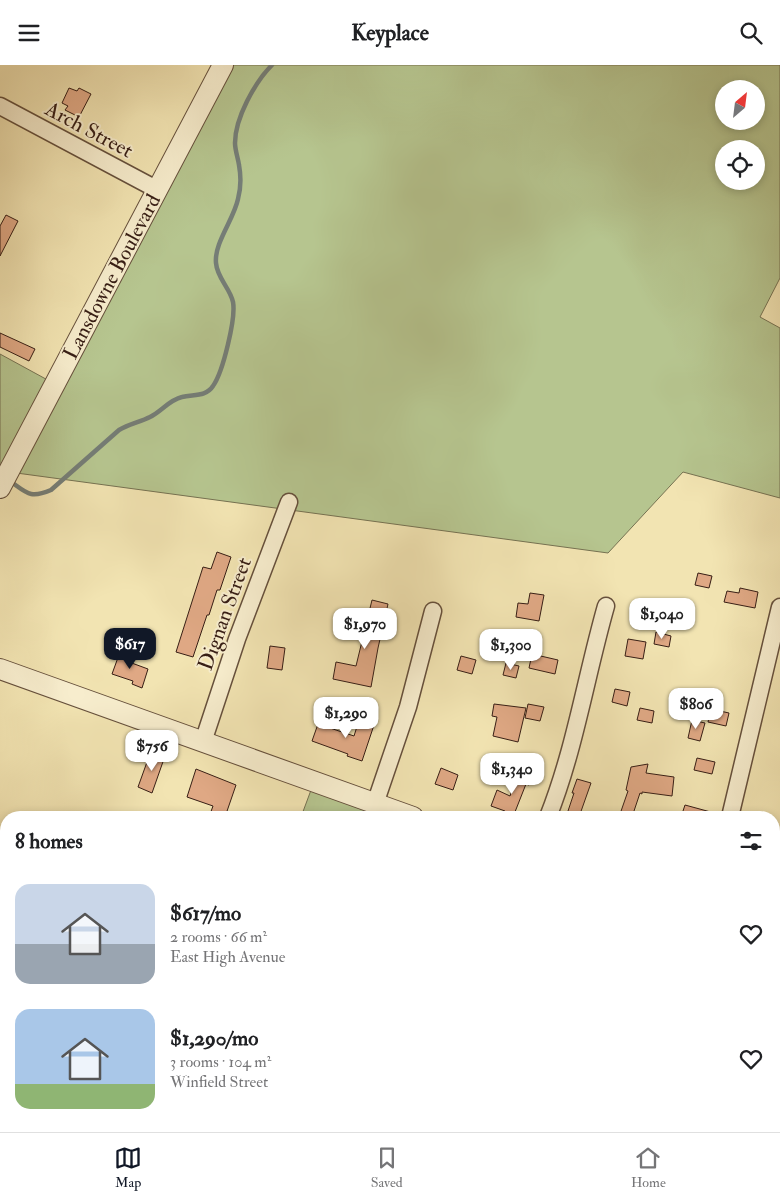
<!DOCTYPE html>
<html lang="en">
<head>
<meta charset="utf-8">
<style>
	:root { --surface:#fff; --page:#f2f2f2; --text:#202124; --muted:#757577; --line:#e0e0e0; --accent:#111827 }
	body { margin:0; font-family:"IM FELL Double Pica",serif; background:var(--page); color:var(--text); height:100vh; display:flex; flex-direction:column; font-size:19px; white-space:nowrap }
	* { box-sizing:border-box; margin:0 }
	p { font-size:16px; color:var(--muted) }
	.icon { flex:none; width:28px; height:28px; fill:none; stroke:currentColor; stroke-width:2; stroke-linecap:round; stroke-linejoin:round }
	.map { position:relative; flex:1; overflow:hidden }
	.side { position:absolute; left:0px; top:746px; width:780px; height:321px; display:flex; flex-direction:column; background:var(--surface); border-radius:20px 20px 0 0; box-shadow:0 2px 8px #0003 }
	.side>* { flex:none }
	.needle { width:32px; rotate:28deg }
	.fabs { position:absolute; left:715px; top:15px; display:grid; gap:10px }
	.fabs a { display:grid; place-items:center; width:50px; height:50px; border-radius:50%; background:var(--surface); box-shadow:0 2px 8px #0003; font-size:25px }
	.price { position:absolute; translate:-50% -42px; padding:0 11px; border-radius:10px; background:#fff; color:#222; font-size:16px; line-height:32px; filter:drop-shadow(0 1px 2px #0008) }
	.price::after { content:''; position:absolute; left:50%; top:30px; width:15px; height:11px; margin-left:-8px; background:inherit; clip-path:polygon(0 0,100% 0,50% 100%) }
	.price.current { background:var(--accent); color:#fff }
	ul { padding:0; list-style:none }
	li { display:flex; align-items:center; gap:15px; height:125px; padding:0 15px }
	li span { display:grid; place-items:center; flex:none; width:140px; height:100px; border-radius:15px; color:#555 }
	li>.icon { margin-inline-start:auto }
	span .icon { width:60px; height:60px; fill:#fffc; stroke-width:1 }
	li b { font-size:21px }
	h2 { display:flex; justify-content:space-between; align-items:center; height:60px; padding:0 15px; font-size:21px }
	header { display:flex; justify-content:space-between; align-items:center; height:65px; padding:0 15px; background:var(--surface); font-size:22px; font-weight:700 }
	.menu { display:flex; justify-content:space-around; align-items:center; height:70px; border-top:1px solid var(--line); background:var(--surface); font-size:14px; color:var(--muted) }
	.menu a { display:grid; justify-items:center; gap:2px }
	.menu .current { color:var(--accent) }
	.map>svg:first-child { display:block }
	.green { fill:#b6c58f; stroke:#767252; fill-rule:evenodd }
	.lines { fill:none; stroke-linecap:round; stroke-linejoin:round }
	.stream { stroke:#757d76; stroke-width:4.5 }
	.building { fill:#dfa884; stroke:#371e15 }
	.minor-casing { stroke:#66503c; stroke-width:19 }
	.tertiary-casing { stroke:#66503c; stroke-width:22 }
	.minor { stroke:#f7edcd; stroke-width:16 }
	.tertiary { stroke:#f7edcd; stroke-width:20 }
	.labels { text-anchor:middle; dominant-baseline:central; stroke-width:4; stroke-linejoin:round; paint-order:stroke }
	.street-label { font-size:21px; fill:#371e15; stroke:#f7edcd }
</style>
</head>
<body>
<header><svg class="icon" aria-label="menu" viewBox="0 0 24 24"><path d="M4 6h16M4 12h16M4 18h16"/></svg>Keyplace<svg class="icon" aria-label="search" viewBox="0 0 24 24"><circle cx="10" cy="10" r="6"/><path d="M15 15l6 6"/></svg></header>
<div class="map">
<svg width="780" height="1067" viewBox="0 0 780 1067">
	<rect width="100%" height="100%" fill="#f2e4b2"/>
	<filter id="stains"><feTurbulence type="fractalNoise" baseFrequency=".004" numOctaves="4"/><feColorMatrix values="0 0 0 0 .2 0 0 0 0 .09 0 0 0 0 .02 0 0 0 .5 -.17"/></filter>
	<radialGradient id="worn" r=".72"><stop offset=".6" stop-color="#630" stop-opacity="0"/><stop offset="1" stop-color="#630" stop-opacity=".3"/></radialGradient>
	<path class="green" d="M223 0H780V213L760 252 780 263V433L683 407 608 488 9 407 0 423V289L55 319ZM724 24H756V56H724ZM724 84H756V116H724Z
		M314 717 413 752H301Z
		M6 771V1061H384L381 1067H0V774Z"/>
	<g class="lines">
		<path class="stream" d="M10 416C27 428 30 434 51 425L119 365C129 359 140 357 150 352 162 346 169 335 182 332 193 329 206 332 213 321 223 307 236 253 233 237 230 223 217 213 216 198 214 178 234 154 238 134 241 123 241 111 239 100 238 93 235 85 235 78 235 53 255 17 272 0"/>
	</g>
	<path class="building" d="M69 23 77 26 79 23 91 29 79 52 65 45 68 41 62 38Z
		M6 150 18 156 0 191V161Z
		M0 268 35 284 29 296 0 282Z
		M217 487 231 492 220 525H217L209 550H207L193 592 176 587 203 502 211 504Z
		M698 508 712 511 709 523 695 520Z
		M740 523 758 527 755 543 724 537 727 526 739 528Z
		M530 528 544 530 539 556 516 552 518 538 528 539Z
		M372 535 388 539 378 583 371 622 333 614 336 597 356 601Z
		M656 567 671 571 669 582 654 579Z
		M628 574 646 577 643 594 625 591Z
		M270 581 285 583 282 605 267 603Z
		M120 587 131 591 129 597 148 604 142 623 132 619 133 616 112 609Z
		M532 589 558 595 555 609 529 603Z
		M461 591 476 595 472 609 457 605Z
		M506 598 519 601 516 613 503 610Z
		M615 624 630 627 627 641 612 637Z
		M494 639 526 643 518 677 493 671 497 652 492 651Z
		M528 639 544 642 540 656 525 653Z
		M640 643 654 646 652 658 637 655Z
		M711 644 729 648 726 661 708 657Z
		M360 652 375 657 362 696 347 691 348 689 312 676 318 659 354 671Z
		M692 655 705 658 700 676 688 673Z
		M151 686 165 691 152 728 138 722Z
		M697 693 715 697 712 709 694 705Z
		M648 699 646 708 674 712 672 731 642 727V729L640 728 632 752H619L628 726 626 725 631 702Z
		M441 703 458 710 453 725 435 719Z
		M196 704 236 720 225 752H209L213 741 187 732Z
		M519 705 532 710 529 720 526 719 513 752H509L503 750 505 746 491 741 497 725 510 731Z
		M577 714 591 718 579 752H566L574 728H572Z
		M685 740 718 749 717 752H681Z"/>
	<g class="lines">
		<g class="minor-casing">
			<path id="minor" d="M0 41 158 125
				M203 677 237 574 289 437
				M375 739 408 642 433 546
				M548 752C575 684 586 611 606 541
				M730 752 780 542"/>
		</g>
		<g class="tertiary-casing">
			<path id="tertiary" d="M0 423 223 0
				M0 604 413 752
				M774 882 780 884"/>
		</g>
		<use href="#minor" class="minor"/>
		<use href="#tertiary" class="tertiary"/>
	</g>
	<g class="labels">
		<g class="street-label">
			<text transform="translate(89 65) rotate(28)">Arch Street</text>
			<text transform="translate(112 212) rotate(-62)">Lansdowne Boulevard</text>
			<text transform="translate(225 549) rotate(-70)">Dignan Street</text>
		</g>
	</g>
	<rect width="100%" height="100%" filter="url(#stains)"/>
	<rect width="100%" height="100%" fill="url(#worn)"/>
</svg>
<div class="fabs">
<a><svg class="needle" viewBox="-14 -14 28 28"><path d="M0-13l5 13h-10z" fill="#e53935"/><path d="M0 13l5-13h-10z" fill="#757577"/></svg></a>
<a><svg class="icon" aria-label="locate" viewBox="0 0 24 24"><circle cx="12" cy="12" r="6"/><path d="M12 2v4M12 18v4M2 12h4M18 12h4"/></svg></a>
</div>
<b class="price" style="left:662px;top:575px">$1,040</b>
<b class="price" style="left:365px;top:585px">$1,970</b>
<b class="price current" style="left:130px;top:605px">$617</b>
<b class="price" style="left:511px;top:606px">$1,300</b>
<b class="price" style="left:696px;top:665px">$806</b>
<b class="price" style="left:346px;top:674px">$1,290</b>
<b class="price" style="left:152px;top:707px">$756</b>
<b class="price" style="left:512px;top:730px">$1,340</b>
<section class="side">
<h2>8 homes<svg class="icon" aria-label="filters" viewBox="0 0 24 24"><path d="M4 7h16M4 17h16"/><circle cx="9" cy="7" r="2"/><circle cx="15" cy="17" r="2"/></svg></h2>
<ul>
<li><span style="background:linear-gradient(#c9d6e8 60%,#9aa5b1 0)"><svg class="icon" aria-label="home" viewBox="0 0 24 24"><path d="M3 11l9-7 9 7M6 9v11h12V9"/></svg></span><div><b>$617/mo</b><p>2 rooms · 66 m²</p><p>East High Avenue</p></div><svg class="icon" aria-label="heart" viewBox="0 0 24 24"><path d="M12 20l-8-8c-3-5 5-10 8-4 3-6 11-1 8 4z"/></svg></li>
<li><span style="background:linear-gradient(#a9c7e8 75%,#8fb573 0)"><svg class="icon" aria-label="home" viewBox="0 0 24 24"><path d="M3 11l9-7 9 7M6 9v11h12V9"/></svg></span><div><b>$1,290/mo</b><p>3 rooms · 104 m²</p><p>Winfield Street</p></div><svg class="icon" aria-label="heart" viewBox="0 0 24 24"><path d="M12 20l-8-8c-3-5 5-10 8-4 3-6 11-1 8 4z"/></svg></li>
</ul>
</section>
</div>
<nav class="menu">
<a class="current"><svg class="icon" aria-label="map" viewBox="0 0 24 24"><path d="M3 6l6-2 6 2 6-2v14l-6 2-6-2-6 2zM9 4v14M15 6v14"/></svg>Map</a>
<a><svg class="icon" aria-label="saved" viewBox="0 0 24 24"><path d="M7 4h10v16l-5-4-5 4z"/></svg>Saved</a>
<a><svg class="icon" aria-label="home" viewBox="0 0 24 24"><path d="M3 11l9-7 9 7M6 9v11h12V9"/></svg>Home</a>
</nav>
</body>
</html>
